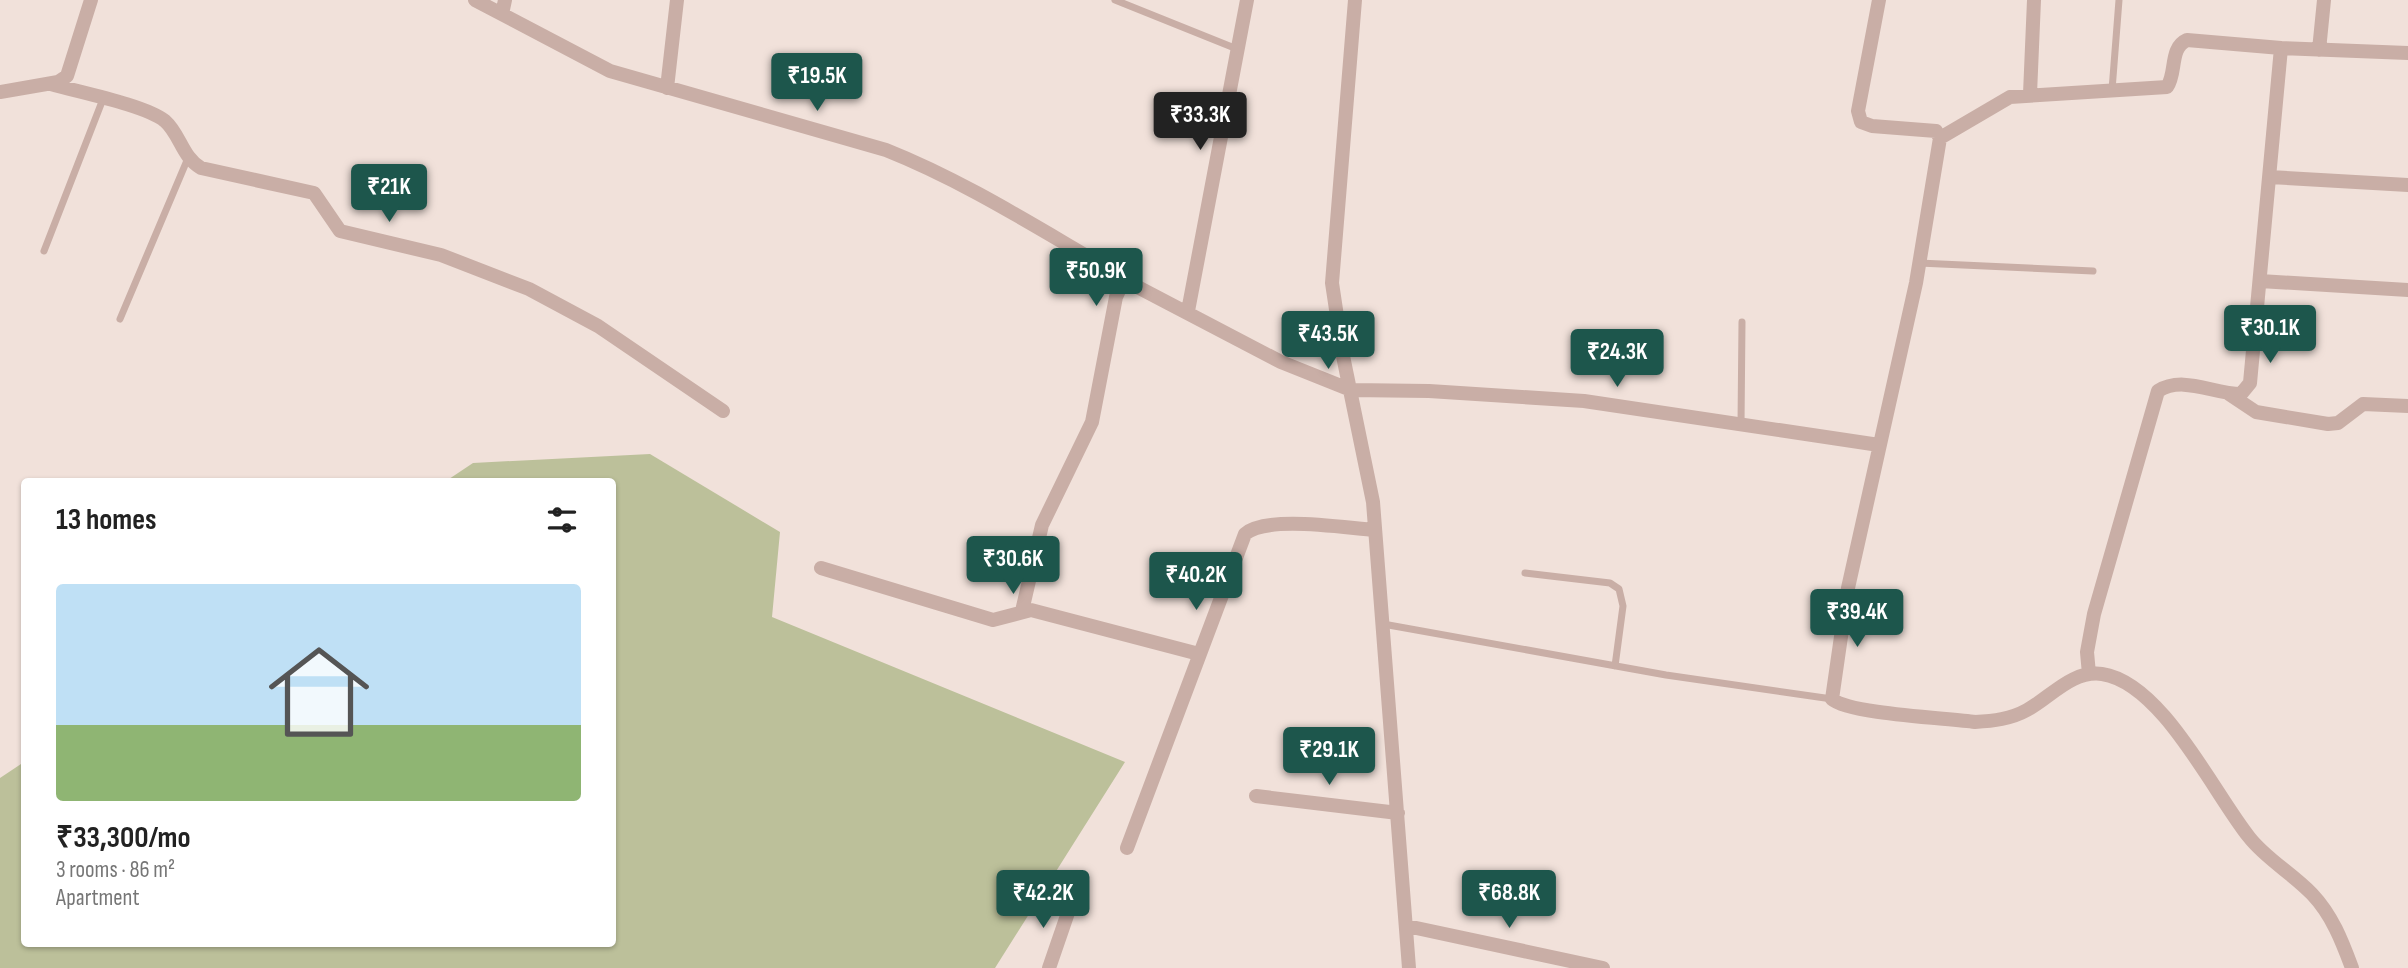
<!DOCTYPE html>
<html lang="en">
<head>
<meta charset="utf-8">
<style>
	:root { --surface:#fff; --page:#f2f2f2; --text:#222; --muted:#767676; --accent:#1d564c }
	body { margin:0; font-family:"Sofia Sans Condensed",sans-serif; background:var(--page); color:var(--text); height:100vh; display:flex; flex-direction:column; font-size:26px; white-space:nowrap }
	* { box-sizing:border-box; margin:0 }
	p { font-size:23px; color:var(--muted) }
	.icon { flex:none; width:38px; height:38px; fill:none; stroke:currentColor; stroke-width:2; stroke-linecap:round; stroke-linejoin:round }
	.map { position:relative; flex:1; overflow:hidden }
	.side { position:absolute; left:21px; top:478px; width:595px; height:469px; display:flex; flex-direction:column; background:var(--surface); border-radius:7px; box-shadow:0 2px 5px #0004 }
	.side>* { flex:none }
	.price { position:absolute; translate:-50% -60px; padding:0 16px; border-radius:7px; background:var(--accent); color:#fff; font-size:23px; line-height:46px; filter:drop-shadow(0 2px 4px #0008) }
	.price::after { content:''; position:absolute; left:50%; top:42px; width:21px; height:16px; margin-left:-10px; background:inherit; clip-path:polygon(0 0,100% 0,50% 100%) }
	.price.on { background:#222; color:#fff }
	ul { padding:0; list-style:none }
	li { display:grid; align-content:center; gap:14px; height:371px; padding:0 35px }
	li span { display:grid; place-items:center; height:217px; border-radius:7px; color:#555 }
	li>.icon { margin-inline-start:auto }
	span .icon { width:126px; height:126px; fill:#fffc; stroke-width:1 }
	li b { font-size:30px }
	h2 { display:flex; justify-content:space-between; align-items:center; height:84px; padding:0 35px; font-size:30px }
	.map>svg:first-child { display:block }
	.green { fill:#bcc09a }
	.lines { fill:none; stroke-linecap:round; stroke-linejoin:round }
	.lane { stroke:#c9aea6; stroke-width:7 }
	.street { stroke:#c9aea6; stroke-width:14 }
</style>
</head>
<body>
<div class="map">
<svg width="2408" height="968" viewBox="0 0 2408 968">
	<rect width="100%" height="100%" fill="#f1e1da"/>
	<path class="green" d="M650 454 780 532 772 617 1125 762 995 968H0V778L24 762V943H612V481H446L473 463Z"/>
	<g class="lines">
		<path class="lane" d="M1115 0 1237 49
			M2112 90 2119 0
			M44 251 103 99
			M1919 263 2093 271
			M120 319 188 158
			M1741 424 1742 322
			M1525 573 1610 583 1619 589 1623 606 1615 666
			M1383 624 1666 675 1832 699"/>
		<path class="street" d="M475 0 610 71 886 150C964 181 1036 227 1109 269L1123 283
			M1355 0 1332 283 1343 356 1373 502 1409 968
			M1879 0 1858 111 1861 122 1872 126 1936 131 1940 138 1916 283 1848 588 1832 699C1849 714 1947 718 1975 722 1993 721 2011 719 2027 710 2051 697 2072 670 2102 674 2162 683 2213 792 2249 837 2266 859 2292 873 2312 894 2332 915 2342 941 2352 968
			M502 14 505 0
			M2319 50 2324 0
			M51 84C78 92 145 105 165 121 180 134 182 157 201 168L314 193 340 231 441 255 529 289 598 326 723 411
			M667 88 677 0
			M0 92 58 82 67 76 91 0
			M2030 94 2034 0
			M1940 138 2010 97 2167 87C2177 73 2169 48 2187 40L2281 48
			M2270 177 2408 185
			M2260 281 2408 290
			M1188 311 1247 0
			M2229 394 2256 412 2328 424 2338 423 2363 404 2408 406
			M821 568 993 620 1031 610 1199 654
			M1022 611 1042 525 1092 422 1116 297 1121 286 1128 282 1281 362 1351 390 1429 391 1584 401 1879 445
			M2089 674 2087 652 2094 614 2158 391C2183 375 2213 394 2241 394L2250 383 2281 48 2408 53
			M1256 796 1398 813
			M1127 848 1245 534C1267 515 1345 528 1375 530
			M1407 926 1603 968
			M1049 968 1071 904"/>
	</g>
</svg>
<b class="price" style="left:817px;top:113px">₹19.5K</b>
<b class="price on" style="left:1200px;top:152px">₹33.3K</b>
<b class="price" style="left:389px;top:224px">₹21K</b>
<b class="price" style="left:1096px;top:308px">₹50.9K</b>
<b class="price" style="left:2270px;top:365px">₹30.1K</b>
<b class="price" style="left:1328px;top:371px">₹43.5K</b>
<b class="price" style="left:1617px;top:389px">₹24.3K</b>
<b class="price" style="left:1013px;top:596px">₹30.6K</b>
<b class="price" style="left:1196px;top:612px">₹40.2K</b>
<b class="price" style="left:1857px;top:649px">₹39.4K</b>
<b class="price" style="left:1329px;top:787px">₹29.1K</b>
<b class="price" style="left:1043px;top:930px">₹42.2K</b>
<b class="price" style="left:1509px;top:930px">₹68.8K</b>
<section class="side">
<h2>13 homes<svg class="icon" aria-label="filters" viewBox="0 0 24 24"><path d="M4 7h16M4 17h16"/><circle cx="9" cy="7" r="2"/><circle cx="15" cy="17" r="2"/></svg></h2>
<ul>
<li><span style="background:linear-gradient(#bfe0f5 65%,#8fb573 0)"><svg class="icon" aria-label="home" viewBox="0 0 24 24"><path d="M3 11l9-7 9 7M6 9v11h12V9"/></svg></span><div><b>₹33,300/mo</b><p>3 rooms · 86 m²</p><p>Apartment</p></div></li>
</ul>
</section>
</div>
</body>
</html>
